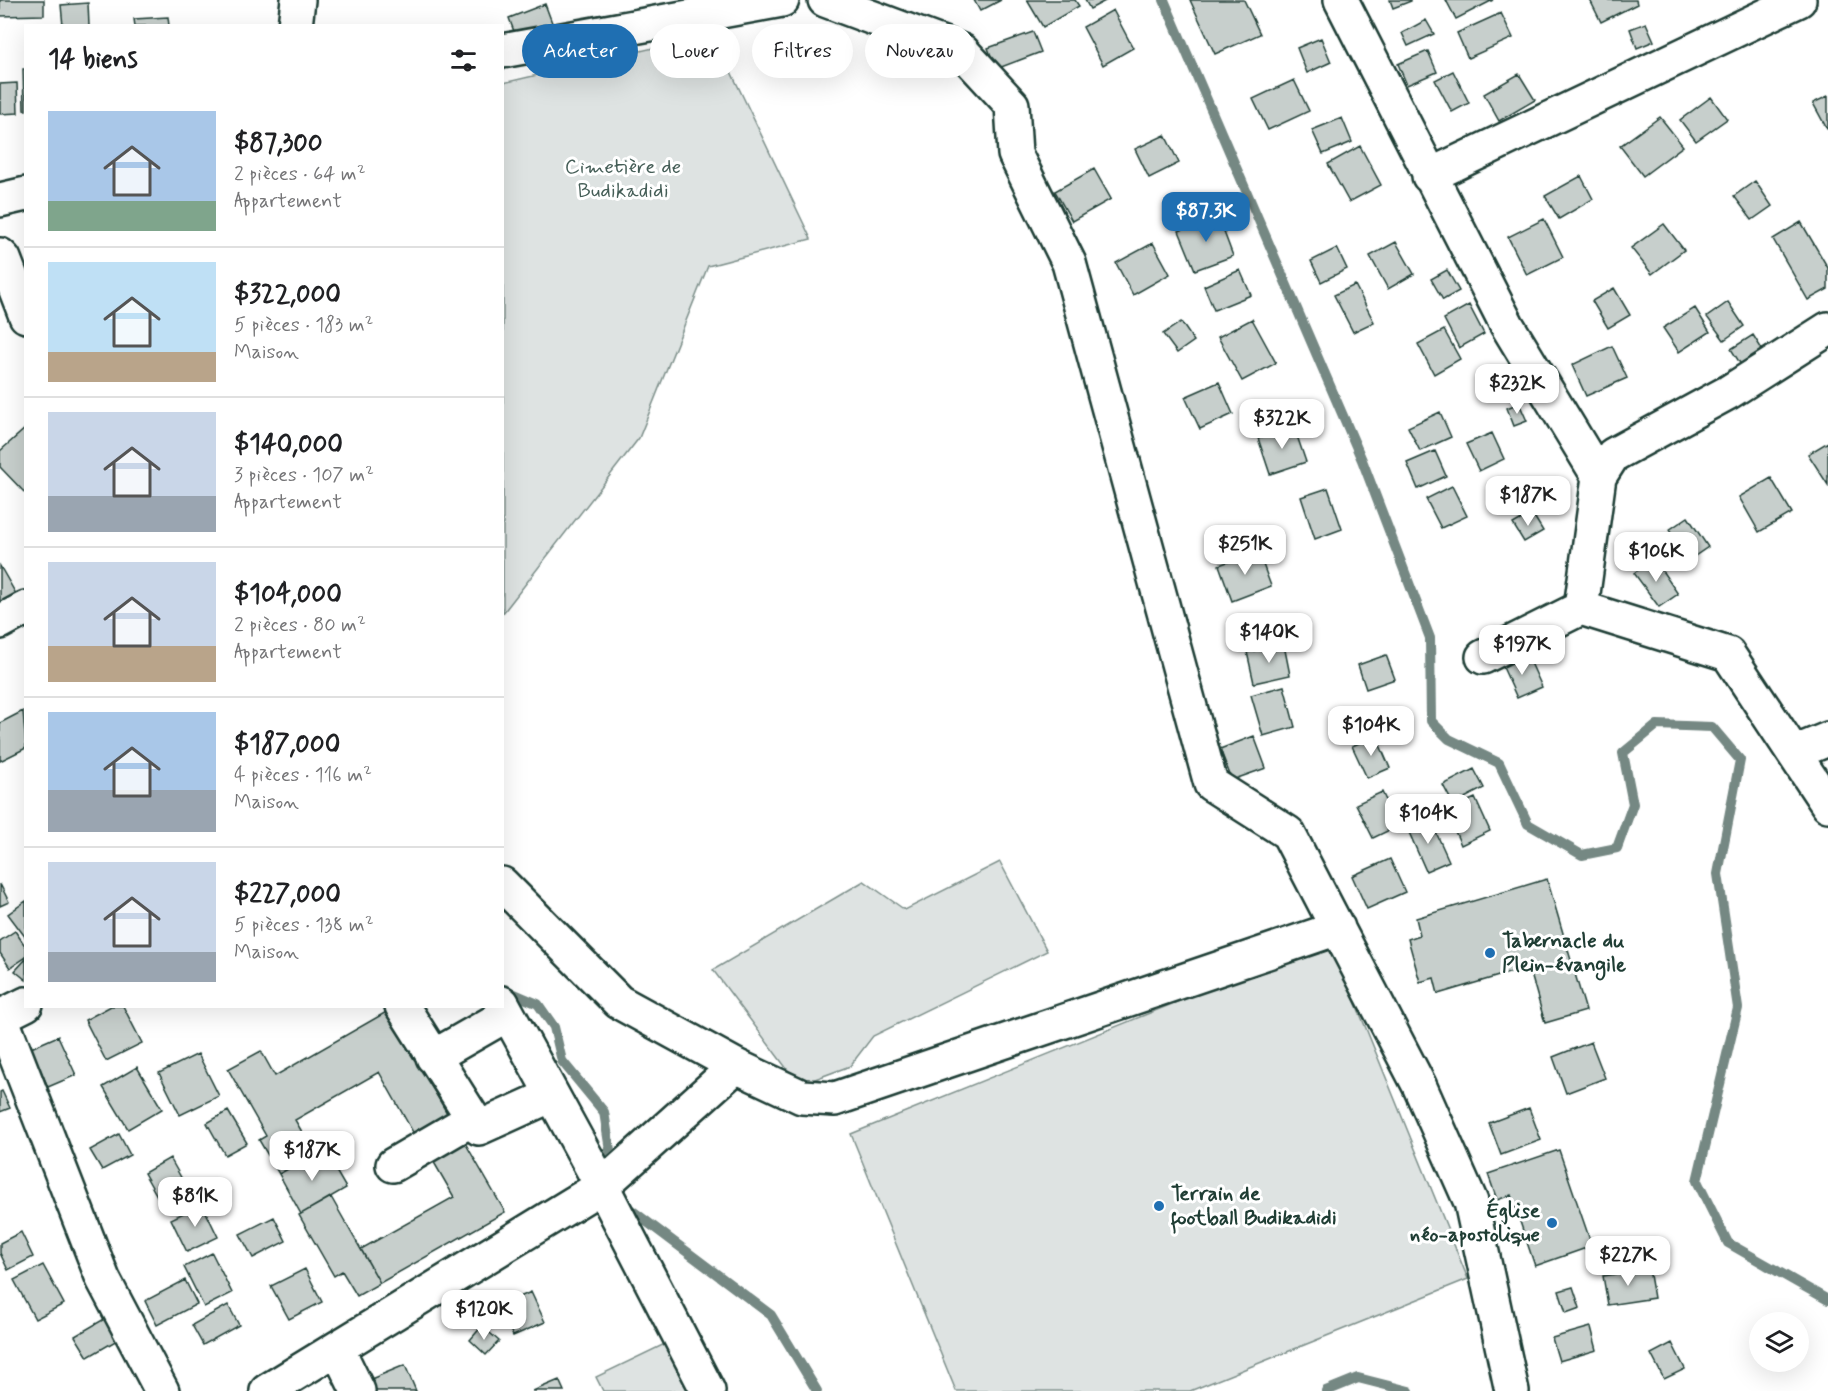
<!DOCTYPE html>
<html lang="fr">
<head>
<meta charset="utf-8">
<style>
	:root { --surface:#fff; --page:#f6f6f6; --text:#202124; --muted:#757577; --line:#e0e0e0; --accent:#1f6fb2 }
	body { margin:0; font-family:Mynerve,sans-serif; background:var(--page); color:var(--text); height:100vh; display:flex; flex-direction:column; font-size:22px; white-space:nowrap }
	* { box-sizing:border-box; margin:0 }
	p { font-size:20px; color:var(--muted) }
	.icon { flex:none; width:33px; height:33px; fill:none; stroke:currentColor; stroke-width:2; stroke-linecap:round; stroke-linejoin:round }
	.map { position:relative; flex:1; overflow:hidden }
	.side { position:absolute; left:24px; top:24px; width:480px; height:984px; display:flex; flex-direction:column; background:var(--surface); border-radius:0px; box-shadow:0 6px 24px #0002 }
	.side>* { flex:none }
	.top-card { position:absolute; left:522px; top:24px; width:570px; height:54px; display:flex; gap:12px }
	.controls { position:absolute; left:1749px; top:1312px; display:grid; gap:12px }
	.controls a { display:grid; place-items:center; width:60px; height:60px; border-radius:50%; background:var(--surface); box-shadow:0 6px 24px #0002; font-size:30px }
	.price { position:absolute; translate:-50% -51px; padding:0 14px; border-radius:12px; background:#fff; color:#222; font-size:20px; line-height:39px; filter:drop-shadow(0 2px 3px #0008) }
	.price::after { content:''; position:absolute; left:50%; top:36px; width:18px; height:14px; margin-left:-9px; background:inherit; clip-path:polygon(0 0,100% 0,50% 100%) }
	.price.on { background:var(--accent); color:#fff }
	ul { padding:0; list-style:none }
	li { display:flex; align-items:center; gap:18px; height:150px; padding:0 24px }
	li+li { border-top:2px solid var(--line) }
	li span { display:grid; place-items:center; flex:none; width:168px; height:120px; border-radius:0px; color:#555 }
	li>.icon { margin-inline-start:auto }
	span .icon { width:72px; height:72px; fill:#fffc; stroke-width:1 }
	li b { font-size:26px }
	h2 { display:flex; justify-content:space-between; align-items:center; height:72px; padding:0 24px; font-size:26px }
	.chip { padding:0 21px; border-radius:27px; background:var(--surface); box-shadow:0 6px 24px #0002; font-size:21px; line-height:54px }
	.chip.on { background:var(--accent); color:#fff }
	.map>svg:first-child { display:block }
	.green { fill:#dee3e2; stroke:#7e908b; stroke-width:1.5 }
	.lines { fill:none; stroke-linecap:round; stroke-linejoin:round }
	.stream { stroke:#758883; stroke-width:10 }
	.building { fill:#c7cfcc; stroke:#1f3d34; stroke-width:1.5 }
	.minor-casing { stroke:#1f3d34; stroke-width:38 }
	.minor { stroke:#fff; stroke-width:33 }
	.poi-dot { fill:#1f6fb2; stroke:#fff; stroke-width:2 }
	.labels { text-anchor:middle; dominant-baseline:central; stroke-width:6; stroke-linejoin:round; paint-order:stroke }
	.park-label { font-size:21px; fill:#455e57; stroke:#fff }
	.poi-label { font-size:21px; font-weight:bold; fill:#1f3d34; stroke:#fff; text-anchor:start }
</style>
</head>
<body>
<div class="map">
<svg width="1828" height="1391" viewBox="0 0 1828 1391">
	<rect width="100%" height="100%" fill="#fff"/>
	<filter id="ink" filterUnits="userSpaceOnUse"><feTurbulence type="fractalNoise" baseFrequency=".0167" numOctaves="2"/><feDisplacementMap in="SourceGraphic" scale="12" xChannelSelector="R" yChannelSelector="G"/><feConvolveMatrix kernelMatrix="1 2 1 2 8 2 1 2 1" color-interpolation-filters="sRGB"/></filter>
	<g filter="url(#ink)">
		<path class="green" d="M713 34 811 239 708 266 639 438 503 613V83Z
			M1000 862 1047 951 873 1036 850 1066 799 1085 713 970 864 881 905 910Z
			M1330 940 1468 1279 1190 1391H956L851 1134Z
			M671 1341 696 1391H603L596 1377Z"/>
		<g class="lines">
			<path class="stream" d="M1164 0 1362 460 1430 638 1431 721 1449 739 1499 763 1528 824 1582 855 1617 848 1633 804 1623 753 1657 725 1712 727 1740 760 1718 874 1738 1008 1697 1181 1728 1243 1828 1300
				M503 989 538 1004 554 1027 562 1061 604 1112 613 1169
				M626 1206 771 1315 817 1391
				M1326 1391 1358 1378 1409 1391"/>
		</g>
		<path class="building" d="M0 0H44V15L0 16Z
			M974 0H1001L980 11Z
			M1027 0H1075L1079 6 1043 27Z
			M1085 0H1107L1090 9Z
			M1190 0H1244L1260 34 1215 54Z
			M1390 0H1411V1L1393 8Z
			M1446 0H1493L1456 19Z
			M1590 0H1636L1637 4 1601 22Z
			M88 3 89 26H63L61 5Z
			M545 4 554 28 518 42 509 18Z
			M1113 10 1133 48 1103 65 1083 27Z
			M1501 13 1513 38 1468 58 1457 33Z
			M168 17 169 26H135L134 19Z
			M1426 20 1434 34 1408 46 1402 33Z
			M1646 23 1654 41 1637 48 1630 29Z
			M1033 32 1041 52 996 69 988 48Z
			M1321 38 1331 62 1307 73 1297 48Z
			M1428 51 1437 72 1407 85 1398 64Z
			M23 69H26V110H24Z
			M1453 71 1469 103 1452 112 1435 80Z
			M1519 74 1535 100 1499 121 1484 94Z
			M1294 80 1309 111 1268 130 1253 99Z
			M17 83 18 113 0 114V84Z
			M1828 96V129H1827L1813 103Z
			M1711 97 1727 119 1696 141 1680 120Z
			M1660 117 1683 146 1643 176 1620 146Z
			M1342 118 1352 142 1323 154 1312 130Z
			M1165 135 1179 163 1149 178 1135 149Z
			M1360 146 1381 185 1349 202 1328 164Z
			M1094 169 1111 199 1072 221 1055 191Z
			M1581 176 1593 199 1559 219 1545 196Z
			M1755 181 1772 206 1752 220 1734 196Z
			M1218 216 1233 256 1195 270 1179 231Z
			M1544 219 1563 257 1527 275 1508 237Z
			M1801 222 1828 268V289L1808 300 1773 239Z
			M1664 224 1684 250 1652 274 1631 248Z
			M1396 242 1414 274 1388 289 1370 256Z
			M1153 243 1170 274 1133 295 1116 263Z
			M1337 248 1347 269 1321 282 1311 261Z
			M1240 270 1251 295 1214 310 1204 286Z
			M1447 270 1459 291 1443 300 1431 279Z
			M1355 285 1374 322 1353 332 1334 295Z
			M1614 288 1630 315 1608 328 1592 301Z
			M1728 302 1744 326 1724 340 1707 317Z
			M1469 305 1484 334 1459 348 1444 319Z
			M1695 308 1710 332 1679 352 1663 328Z
			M1252 319 1276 363 1242 381 1218 337Z
			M1181 322 1194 341 1177 353 1163 334Z
			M1444 330 1460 359 1434 374 1418 344Z
			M1753 335 1765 354 1743 368 1731 349Z
			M1612 346 1627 378 1586 396 1572 365Z
			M1219 382 1233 414 1200 429 1185 397Z
			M1519 403 1527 421 1514 426 1507 408Z
			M1440 412 1451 437 1420 451 1408 427Z
			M1294 427 1306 462 1270 474 1258 438Z
			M26 428V490L24 492 0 467V451Z
			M1492 433 1504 459 1479 471 1466 444Z
			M1828 442V485L1808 454Z
			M1435 451 1446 476 1418 489 1407 463Z
			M1771 478 1792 513 1759 532 1739 497Z
			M1452 486 1467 516 1441 528 1426 499Z
			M1328 488 1342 529 1315 539 1301 497Z
			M1532 513 1543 531 1524 542 1513 524Z
			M1688 517 1708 547 1689 560 1669 530Z
			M1258 551 1271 586 1232 601 1219 565Z
			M1654 559 1678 594 1659 607 1634 573Z
			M0 566 16 594 0 603Z
			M1284 645 1290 675 1254 683 1247 652Z
			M1527 654 1542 687 1517 698 1502 665Z
			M1386 655 1395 679 1366 689 1358 665Z
			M1284 686 1295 727 1263 736 1251 695Z
			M23 711 26 748 0 761V723Z
			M1254 736 1266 768 1232 780 1220 749Z
			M1376 736 1390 768 1367 778 1352 746Z
			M1474 769 1484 788 1453 804 1443 785Z
			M1382 792 1398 826 1373 838 1356 804Z
			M1475 798 1490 831 1461 845 1446 811Z
			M1430 819 1449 861 1426 871 1408 830Z
			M1390 859 1405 892 1367 909 1352 876Z
			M1547 879 1586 1011 1545 1023 1529 967 1438 994 1434 978 1420 982 1408 939 1420 935 1416 918Z
			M0 884 9 902 0 906Z
			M26 901V938L8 914Z
			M15 931 26 947V957L10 968 0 953V941Z
			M26 959V980L15 971Z
			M111 1006H123L142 1043 106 1061 85 1020Z
			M388 1011 452 1122 418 1141 379 1072 295 1120 315 1154 279 1174 259 1140 266 1136 228 1069 261 1051 275 1076Z
			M58 1036 76 1075 48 1087 31 1048Z
			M1591 1042 1605 1078 1566 1093 1553 1057Z
			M198 1054 219 1096 180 1115 159 1073Z
			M137 1067 162 1109 128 1129 103 1087Z
			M2 1091 10 1108 0 1112V1092Z
			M1529 1108 1541 1140 1501 1155 1489 1123Z
			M228 1111 247 1143 225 1155 207 1123Z
			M119 1134 130 1155 102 1170 90 1150Z
			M460 1134 505 1212 380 1283 361 1249 454 1197 428 1152Z
			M1559 1150 1592 1246 1535 1266 1511 1195 1497 1200 1488 1174Z
			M315 1154 319 1161 328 1157 346 1188 301 1214 279 1174Z
			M170 1158 191 1195 165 1210 144 1173Z
			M331 1197 380 1283 357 1296 342 1271 334 1276 299 1215Z
			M202 1204 218 1237 187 1252 171 1219Z
			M274 1217 286 1241 253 1258 240 1234Z
			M21 1232 33 1257 8 1270 0 1253V1243Z
			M212 1253 232 1293 204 1307 184 1267Z
			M43 1265 64 1304 35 1319 14 1280Z
			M305 1269 322 1302 289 1319 271 1286Z
			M1649 1269 1654 1298 1608 1305 1603 1276Z
			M185 1280 197 1304 157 1325 145 1301Z
			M1573 1287 1580 1308 1566 1313 1559 1291Z
			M531 1292 545 1322 513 1336 499 1306Z
			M228 1305 239 1325 203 1345 192 1325Z
			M106 1318 119 1339 88 1357 75 1336Z
			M482 1326 499 1341 486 1355 470 1340Z
			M1591 1327 1597 1350 1559 1361 1552 1338Z
			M1672 1343 1685 1369 1664 1379 1651 1354Z
			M405 1365 416 1391H376L371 1379Z
			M559 1380 564 1391H533Z"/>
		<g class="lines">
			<g class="minor-casing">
				<path id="minor" d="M825 0 962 51 1012 105 1015 154 1069 263 1211 784 1288 833 1419 1085 1471 1202 1512 1391
					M1341 0 1507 325 1599 477
					M295 26 298 0
					M502 51 782 0
					M1429 176 1799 0
					M0 200 26 194
					M0 255 4 259 26 316
					M1581 608 1728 654 1828 805
					M0 622 26 608
					M1483 657 1581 608 1599 477 1613 455 1729 392 1828 329
					M1794 753 1828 739
					M502 884 619 1002 736 1066 802 1097 835 1099 1338 928
					M502 1003 602 1186 708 1391
					M402 1006 479 1128 552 1095
					M0 1015 103 1279 162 1391
					M0 1017 26 1004
					M433 1057 508 1014
					M393 1165 472 1119
					M337 1348 358 1391
					M267 1391 602 1186 736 1066"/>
			</g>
			<use href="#minor" class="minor"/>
		</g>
	</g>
	<g class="poi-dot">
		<circle cx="1490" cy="953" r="6"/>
		<circle cx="1159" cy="1206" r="6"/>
		<circle cx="1552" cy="1223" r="6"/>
	</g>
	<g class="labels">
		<g class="park-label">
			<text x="623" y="167">Cimetière de<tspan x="623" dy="24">Budikadidi</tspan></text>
		</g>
		<g class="poi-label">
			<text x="1502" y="941">Tabernacle du<tspan x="1502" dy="24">Plein-évangile</tspan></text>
			<text x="1171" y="1194">Terrain de<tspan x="1171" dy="24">football Budikadidi</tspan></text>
			<text x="1540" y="1211" text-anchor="end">Église<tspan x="1540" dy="24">néo-apostolique</tspan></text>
		</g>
	</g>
</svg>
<div class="controls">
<a><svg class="icon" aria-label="layers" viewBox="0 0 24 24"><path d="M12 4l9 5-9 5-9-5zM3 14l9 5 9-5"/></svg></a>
</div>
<b class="price on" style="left:1206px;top:243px">$87.3K</b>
<b class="price" style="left:1517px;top:415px">$232K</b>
<b class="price" style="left:1282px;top:450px">$322K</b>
<b class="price" style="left:1528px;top:527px">$187K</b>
<b class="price" style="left:1245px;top:576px">$251K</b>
<b class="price" style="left:1656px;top:583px">$106K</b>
<b class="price" style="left:1269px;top:664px">$140K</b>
<b class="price" style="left:1522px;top:676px">$197K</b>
<b class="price" style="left:1371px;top:757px">$104K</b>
<b class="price" style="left:1428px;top:845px">$104K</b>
<b class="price" style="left:312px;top:1182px">$187K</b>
<b class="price" style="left:195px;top:1228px">$81K</b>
<b class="price" style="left:1628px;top:1287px">$227K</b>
<b class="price" style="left:484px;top:1341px">$120K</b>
<div class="top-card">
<a class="chip on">Acheter</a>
<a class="chip">Louer</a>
<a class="chip">Filtres</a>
<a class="chip">Nouveau</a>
</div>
<section class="side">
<h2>14 biens<svg class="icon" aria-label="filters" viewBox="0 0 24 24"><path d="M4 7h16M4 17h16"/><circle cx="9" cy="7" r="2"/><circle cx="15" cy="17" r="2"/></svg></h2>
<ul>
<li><span style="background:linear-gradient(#a9c7e8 75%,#7fa58c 0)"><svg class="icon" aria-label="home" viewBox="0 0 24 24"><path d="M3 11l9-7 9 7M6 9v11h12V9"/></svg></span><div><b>$87,300</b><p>2 pièces · 64 m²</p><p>Appartement</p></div></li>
<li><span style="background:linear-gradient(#bfe0f5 75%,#b9a48a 0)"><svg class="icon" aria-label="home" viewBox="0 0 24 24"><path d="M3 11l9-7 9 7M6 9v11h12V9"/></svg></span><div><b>$322,000</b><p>5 pièces · 183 m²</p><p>Maison</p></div></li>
<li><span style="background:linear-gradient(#c9d6e8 70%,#9aa5b1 0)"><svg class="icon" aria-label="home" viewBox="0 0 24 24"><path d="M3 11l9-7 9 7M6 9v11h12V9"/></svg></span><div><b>$140,000</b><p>3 pièces · 107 m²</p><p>Appartement</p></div></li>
<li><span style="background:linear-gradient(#c9d6e8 70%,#b9a48a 0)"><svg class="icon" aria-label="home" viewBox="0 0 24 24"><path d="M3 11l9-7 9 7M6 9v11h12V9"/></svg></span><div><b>$104,000</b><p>2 pièces · 80 m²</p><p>Appartement</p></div></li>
<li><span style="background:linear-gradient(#a9c7e8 65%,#9aa5b1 0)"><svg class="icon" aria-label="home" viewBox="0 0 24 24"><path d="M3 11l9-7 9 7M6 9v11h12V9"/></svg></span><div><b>$187,000</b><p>4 pièces · 116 m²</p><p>Maison</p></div></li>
<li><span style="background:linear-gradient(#c9d6e8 75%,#9aa5b1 0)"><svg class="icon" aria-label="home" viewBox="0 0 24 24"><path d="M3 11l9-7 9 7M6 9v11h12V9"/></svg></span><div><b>$227,000</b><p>5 pièces · 138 m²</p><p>Maison</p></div></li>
</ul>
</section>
</div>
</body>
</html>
